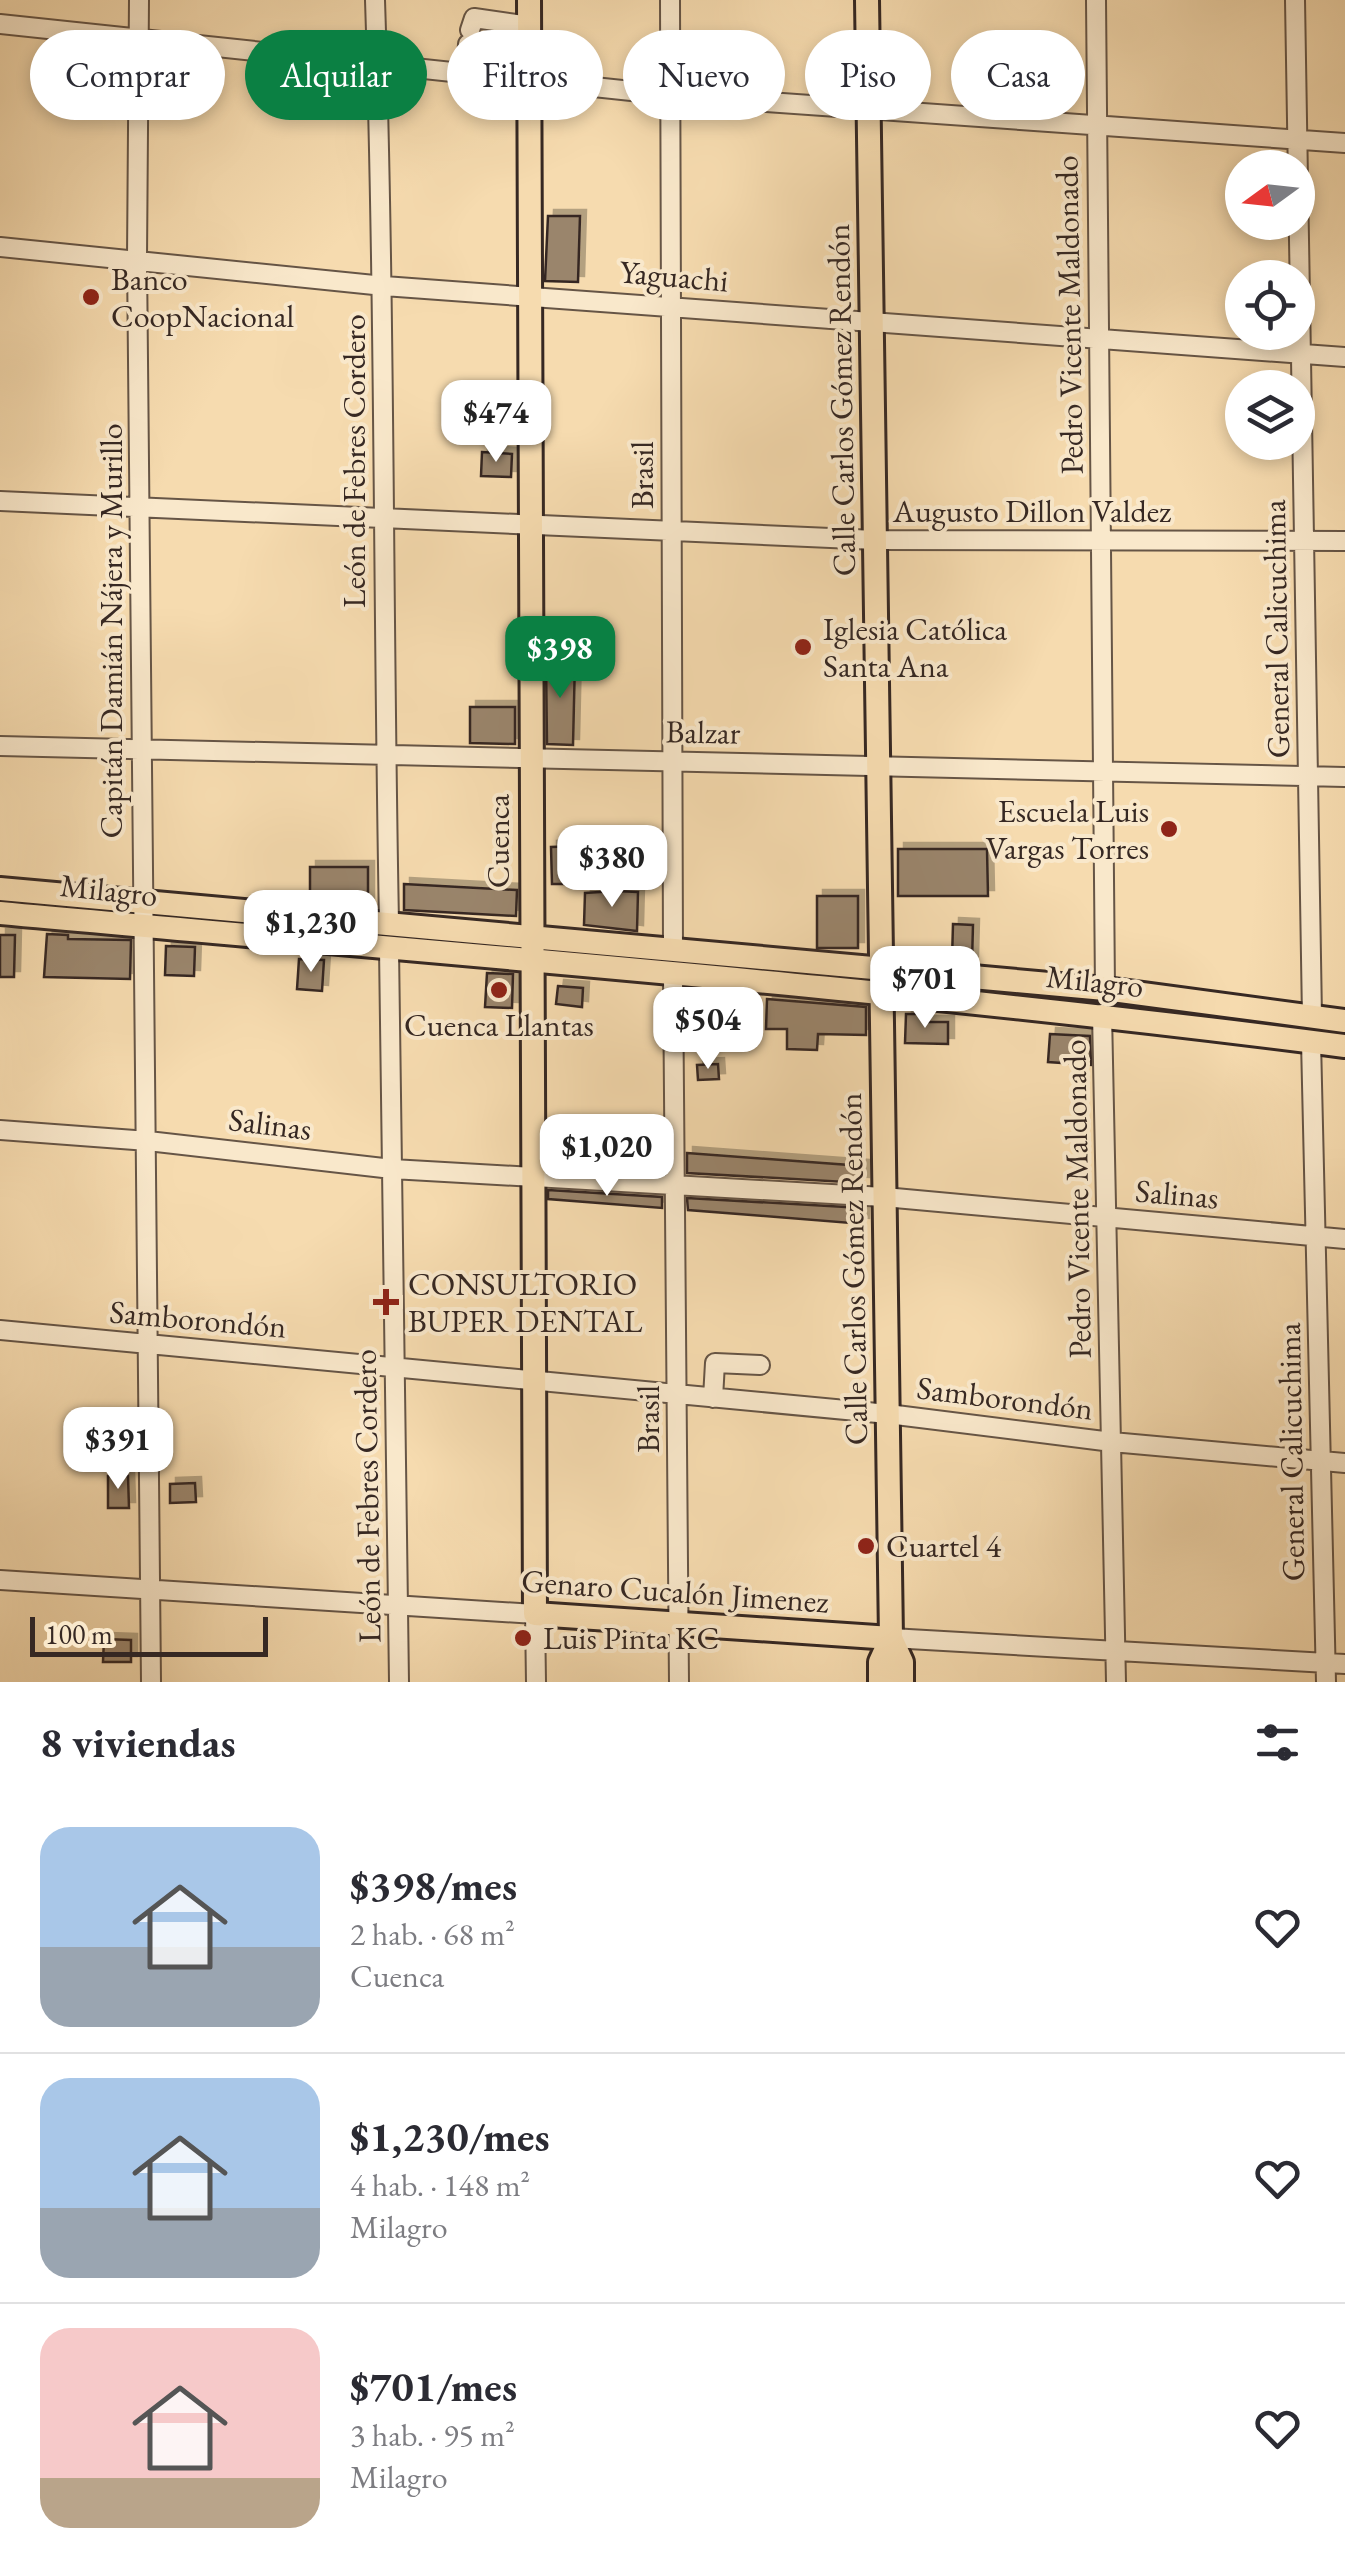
<!DOCTYPE html>
<html lang="es">
<head>
<meta charset="utf-8">
<style>
	:root { --surface:#fff; --page:#f7f7f7; --text:#2b2b33; --muted:#7c7c81; --line:#e1e1e2; --accent:#0b8043 }
	body { margin:0; font-family:"EB Garamond",serif; background:var(--page); color:var(--text); height:100vh; display:flex; flex-direction:column; font-size:38px; white-space:nowrap }
	* { box-sizing:border-box; margin:0 }
	p { font-size:32px; color:var(--muted) }
	.icon { flex:none; width:55px; height:55px; fill:none; stroke:currentColor; stroke-width:2; stroke-linecap:round; stroke-linejoin:round }
	.map { position:relative; height:1682px; overflow:hidden }
	.details { display:flex; flex-direction:column; background:var(--surface); flex:1 }
	.details>* { flex:none }
	.guide { position:absolute; left:30px; top:30px; width:1285px; height:90px; display:flex; gap:20px }
	.needle { width:65px; rotate:255deg }
	.fabs { position:absolute; left:1225px; top:150px; display:grid; gap:20px }
	.fabs a { display:grid; place-items:center; width:90px; height:90px; border-radius:50%; background:var(--surface); box-shadow:0 5px 15px #0003; font-size:50px }
	.scale { position:absolute; left:30px; bottom:25px; width:238px; box-sizing:border-box; padding-left:10px; border:5px solid #362823; border-top:0; font-size:28px; line-height:35px; white-space:nowrap; color:#362823; -webkit-text-stroke:8px #f9e8cb; paint-order:stroke }
	.price { position:absolute; translate:-50% -85px; padding:0 22px; border-radius:20px; background:#fff; color:#222; font-size:32px; line-height:65px; filter:drop-shadow(0 2px 5px #0008) }
	.price::after { content:''; position:absolute; left:50%; top:60px; width:30px; height:22px; margin-left:-15px; background:inherit; clip-path:polygon(0 0,100% 0,50% 100%) }
	.price.active { background:var(--accent); color:#fff }
	ul { padding:0; list-style:none }
	li { display:flex; align-items:center; gap:30px; height:250px; padding:0 40px }
	li+li { border-top:2px solid var(--line) }
	li span { display:grid; place-items:center; flex:none; width:280px; height:200px; border-radius:30px; color:#555 }
	li>.icon { margin-inline-start:auto }
	span .icon { width:120px; height:120px; fill:#fffc; stroke-width:1 }
	li b { font-size:42px }
	h2 { display:flex; justify-content:space-between; align-items:center; height:120px; padding:0 40px; font-size:42px }
	.tag { padding:0 35px; border-radius:45px; background:var(--surface); box-shadow:0 5px 15px #0003; font-size:35px; line-height:90px }
	.tag.active { background:var(--accent); color:#fff }
	.map>svg:first-child { display:block }
	.building { fill:#9a856c; stroke:#362823; stroke-width:2.5; filter:url(#shadow) }
	.lines { fill:none; stroke-linecap:round; stroke-linejoin:round }
	.minor-casing { stroke:#665546; stroke-width:22 }
	.major-casing { stroke:#362823; stroke-width:28 }
	.minor { stroke:#f9e8cb; stroke-width:18 }
	.major { stroke:#f6dbaf; stroke-width:22 }
	.poi-dot { fill:#8f2418; stroke:#f9e8cb; stroke-width:4 }
	.labels { text-anchor:middle; dominant-baseline:central; stroke-width:8; stroke-linejoin:round; paint-order:stroke }
	.street-label { font-size:32px; fill:#362823; stroke:#f9e8cb }
	.poi-label { font-size:32px; fill:#362823; stroke:#f9e8cb; text-anchor:start }
</style>
</head>
<body>
<div class="map">
<svg width="1345" height="1682" viewBox="0 0 1345 1682">
	<defs>
		<filter id="shadow"><feDropShadow dx="6" dy="-6" stdDeviation="0" flood-color="#0004"/></filter>
	</defs>
	<rect width="100%" height="100%" fill="#f6dbaf"/>
	<filter id="stains"><feTurbulence type="fractalNoise" baseFrequency=".002" numOctaves="4"/><feColorMatrix values="0 0 0 0 .2 0 0 0 0 .09 0 0 0 0 .02 0 0 0 .5 -.17"/></filter>
	<radialGradient id="worn" r=".72"><stop offset=".6" stop-color="#630" stop-opacity="0"/><stop offset="1" stop-color="#630" stop-opacity=".3"/></radialGradient>
	<path class="building" d="M548 216H580L578 282 545 281Z
		M482 452 512 454 511 477 481 476Z
		M546 660H575L573 745 547 744Z
		M470 707H515V744L470 743Z
		M578 846 579 884H552L551 847Z
		M898 849H987L988 896H898Z
		M310 867H368V904L310 902Z
		M404 884 517 890 516 916 404 910Z
		M615 891 638 892 637 931 584 925 585 893Z
		M817 896H858V948H817Z
		M953 924 973 925 972 962 952 960Z
		M47 934 68 935V939L131 940 130 979 44 977Z
		M0 935H15L14 977H0Z
		M166 946 195 947 194 976 165 975Z
		M299 959 324 960 322 991 297 989Z
		M487 973 513 974 512 1008 485 1007Z
		M558 986 583 988 582 1007 556 1004Z
		M694 994 721 995 720 1023H694Z
		M767 999 866 1007V1035L818 1034 817 1050 787 1049V1029H766Z
		M906 1014H926V1022H948V1044L905 1043Z
		M1050 1034 1090 1036 1091 1065 1048 1062Z
		M718 1064 719 1079 698 1080 697 1065Z
		M548 1143 662 1151V1172L548 1165Z
		M687 1153 863 1166V1183L687 1173Z
		M548 1190 662 1197V1208L548 1199Z
		M687 1198 863 1208V1224L688 1210Z
		M108 1476H128L129 1508H108Z
		M195 1483 196 1502 170 1503V1484Z
		M104 1639 131 1640V1662H103Z"/>
	<g class="lines">
		<g class="minor-casing">
			<path id="minor" d="M139 0 137 259 151 1682
				M375 0C385 307 383 615 389 922
				M670 0 673 949
				M1096 0 1105 989
				M1295 0 1312 1017
				M0 24 669 95 1345 143
				M470 30 474 18 530 26
				M466 72 468 44
				M0 247 384 286 1345 357
				M0 501 876 540 1345 541
				M0 746 1345 777
				M389 949 399 1682
				M673 976 679 1682
				M1102 1014 1116 1682
				M1311 1041 1326 1682
				M0 1130 148 1141 392 1169 884 1197 1345 1239
				M0 1330 888 1414 1112 1442 1345 1463
				M713 1398 715 1363 760 1365
				M0 1580 535 1614 536 1682
				M891 1638 1345 1664"/>
		</g>
		<g class="major-casing">
			<path id="major" d="M529 0 535 1614 891 1638
				M867 0 891 1638 902 1662V1682
				M0 889 1105 989 1345 1021
				M0 913C449 954 898 988 1345 1046
				M880 1682V1662L891 1638"/>
		</g>
		<use href="#minor" class="minor"/>
		<use href="#major" class="major"/>
	</g>
	<g class="poi-dot">
		<circle cx="91" cy="297" r="10"/>
		<circle cx="803" cy="647" r="10"/>
		<circle cx="1169" cy="829" r="10"/>
		<circle cx="499" cy="990" r="10"/>
		<path d="M381 1287h10v10h10v10h-10v10h-10v-10h-10v-10h10z"/>
		<circle cx="866" cy="1546" r="10"/>
		<circle cx="523" cy="1638" r="10"/>
	</g>
	<g class="labels">
		<g class="street-label">
			<text transform="translate(674 276) rotate(5)">Yaguachi</text>
			<text transform="translate(1069 315) rotate(-91)">Pedro Vicente Maldonado</text>
			<text transform="translate(841 400) rotate(-91)">Calle Carlos Gómez Rendón</text>
			<text transform="translate(354 461) rotate(-90)">León de Febres Cordero</text>
			<text transform="translate(642 475) rotate(-90)">Brasil</text>
			<text x="1032" y="511">Augusto Dillon Valdez</text>
			<text transform="translate(1276 629) rotate(-91)">General Calicuchima</text>
			<text transform="translate(111 631) rotate(-90)">Capitán Damián Nájera y Murillo</text>
			<text transform="translate(703 732) rotate(1)">Balzar</text>
			<text transform="translate(498 841) rotate(-90)">Cuenca</text>
			<text transform="translate(109 890) rotate(6)">Milagro</text>
			<text transform="translate(1095 981) rotate(6)">Milagro</text>
			<text transform="translate(270 1124) rotate(7)">Salinas</text>
			<text transform="translate(1177 1194) rotate(5)">Salinas</text>
			<text transform="translate(1077 1199) rotate(-91)">Pedro Vicente Maldonado</text>
			<text transform="translate(853 1269) rotate(-91)">Calle Carlos Gómez Rendón</text>
			<text transform="translate(198 1319) rotate(5)">Samborondón</text>
			<text transform="translate(1005 1398) rotate(7)">Samborondón</text>
			<text transform="translate(648 1419) rotate(-90)">Brasil</text>
			<text transform="translate(1291 1452) rotate(-91)">General Calicuchima</text>
			<text transform="translate(367 1496) rotate(-91)">León de Febres Cordero</text>
			<text transform="translate(675 1591) rotate(4)">Genaro Cucalón Jimenez</text>
		</g>
		<g class="poi-label">
			<text x="111" y="279">Banco<tspan x="111" dy="37">CoopNacional</tspan></text>
			<text x="823" y="629">Iglesia Católica<tspan x="823" dy="37">Santa Ana</tspan></text>
			<text x="1149" y="811" text-anchor="end">Escuela Luis<tspan x="1149" dy="37">Vargas Torres</tspan></text>
			<text x="499" y="1025" text-anchor="middle">Cuenca Llantas</text>
			<text x="408" y="1284">CONSULTORIO<tspan x="408" dy="37">BUPER DENTAL</tspan></text>
			<text x="886" y="1546">Cuartel 4</text>
			<text x="543" y="1638">Luis Pinta KC</text>
		</g>
	</g>
	<rect width="100%" height="100%" filter="url(#stains)"/>
	<rect width="100%" height="100%" fill="url(#worn)"/>
</svg>
<div class="fabs">
<a><svg class="needle" viewBox="-14 -14 28 28"><path d="M0-13l5 13h-10z" fill="#e53935"/><path d="M0 13l5-13h-10z" fill="#7c7c81"/></svg></a>
<a><svg class="icon" aria-label="locate" viewBox="0 0 24 24"><circle cx="12" cy="12" r="6"/><path d="M12 2v4M12 18v4M2 12h4M18 12h4"/></svg></a>
<a><svg class="icon" aria-label="layers" viewBox="0 0 24 24"><path d="M12 4l9 5-9 5-9-5zM3 14l9 5 9-5"/></svg></a>
</div>
<div class="scale">100 m</div>
<b class="price" style="left:496px;top:465px">$474</b>
<b class="price active" style="left:560px;top:701px">$398</b>
<b class="price" style="left:612px;top:910px">$380</b>
<b class="price" style="left:311px;top:975px">$1,230</b>
<b class="price" style="left:925px;top:1031px">$701</b>
<b class="price" style="left:708px;top:1072px">$504</b>
<b class="price" style="left:607px;top:1199px">$1,020</b>
<b class="price" style="left:118px;top:1492px">$391</b>
<div class="guide">
<a class="tag">Comprar</a>
<a class="tag active">Alquilar</a>
<a class="tag">Filtros</a>
<a class="tag">Nuevo</a>
<a class="tag">Piso</a>
<a class="tag">Casa</a>
</div>
</div>
<section class="details">
<h2>8 viviendas<svg class="icon" aria-label="filters" viewBox="0 0 24 24"><path d="M4 7h16M4 17h16"/><circle cx="9" cy="7" r="2"/><circle cx="15" cy="17" r="2"/></svg></h2>
<ul>
<li><span style="background:linear-gradient(#a9c7e8 60%,#9aa5b1 0)"><svg class="icon" aria-label="home" viewBox="0 0 24 24"><path d="M3 11l9-7 9 7M6 9v11h12V9"/></svg></span><div><b>$398/mes</b><p>2 hab. · 68 m²</p><p>Cuenca</p></div><svg class="icon" aria-label="heart" viewBox="0 0 24 24"><path d="M12 20l-8-8c-3-5 5-10 8-4 3-6 11-1 8 4z"/></svg></li>
<li><span style="background:linear-gradient(#a9c7e8 65%,#9aa5b1 0)"><svg class="icon" aria-label="home" viewBox="0 0 24 24"><path d="M3 11l9-7 9 7M6 9v11h12V9"/></svg></span><div><b>$1,230/mes</b><p>4 hab. · 148 m²</p><p>Milagro</p></div><svg class="icon" aria-label="heart" viewBox="0 0 24 24"><path d="M12 20l-8-8c-3-5 5-10 8-4 3-6 11-1 8 4z"/></svg></li>
<li><span style="background:linear-gradient(#f6c9c9 75%,#b9a48a 0)"><svg class="icon" aria-label="home" viewBox="0 0 24 24"><path d="M3 11l9-7 9 7M6 9v11h12V9"/></svg></span><div><b>$701/mes</b><p>3 hab. · 95 m²</p><p>Milagro</p></div><svg class="icon" aria-label="heart" viewBox="0 0 24 24"><path d="M12 20l-8-8c-3-5 5-10 8-4 3-6 11-1 8 4z"/></svg></li>
</ul>
</section>
</body>
</html>
